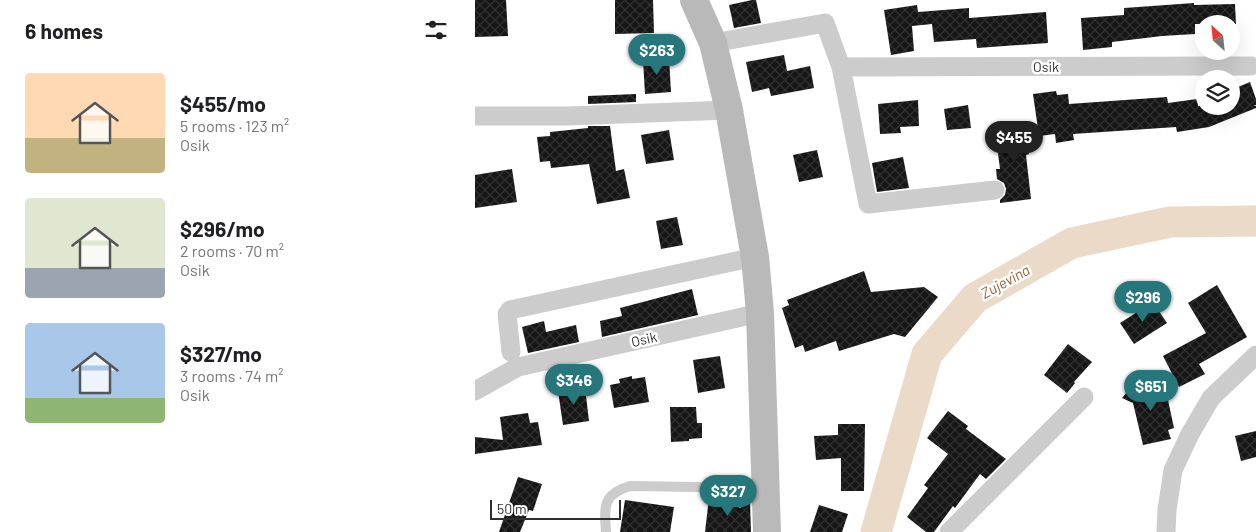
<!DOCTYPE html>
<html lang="en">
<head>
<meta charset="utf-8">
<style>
	:root { --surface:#fff; --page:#f6f6f6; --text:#202124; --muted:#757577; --accent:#26777c }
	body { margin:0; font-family:Barlow,sans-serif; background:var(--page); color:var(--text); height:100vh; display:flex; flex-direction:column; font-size:19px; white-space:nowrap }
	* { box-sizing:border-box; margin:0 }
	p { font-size:16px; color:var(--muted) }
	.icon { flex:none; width:28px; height:28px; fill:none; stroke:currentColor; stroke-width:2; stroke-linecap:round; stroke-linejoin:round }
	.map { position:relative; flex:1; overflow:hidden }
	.drawer { display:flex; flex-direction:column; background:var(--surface); width:475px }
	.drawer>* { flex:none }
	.needle { width:32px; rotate:333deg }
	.tools { position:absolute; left:720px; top:15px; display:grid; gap:10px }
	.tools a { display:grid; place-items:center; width:45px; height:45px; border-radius:50%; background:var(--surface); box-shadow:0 5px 20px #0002; font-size:25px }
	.scale { position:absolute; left:15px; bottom:12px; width:131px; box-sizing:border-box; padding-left:5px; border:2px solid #2f2f2f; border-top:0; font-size:14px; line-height:18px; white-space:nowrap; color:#2f2f2f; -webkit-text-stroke:4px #fff; paint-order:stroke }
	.price { position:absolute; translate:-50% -42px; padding:0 11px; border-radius:18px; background:var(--accent); color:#fff; font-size:16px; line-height:32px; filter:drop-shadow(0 1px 2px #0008) }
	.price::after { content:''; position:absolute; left:50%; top:30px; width:15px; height:11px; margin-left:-8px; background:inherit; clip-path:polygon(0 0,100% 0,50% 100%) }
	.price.current { background:#222; color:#fff }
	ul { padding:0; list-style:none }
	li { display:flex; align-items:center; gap:15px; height:125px; padding:0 25px }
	li span { display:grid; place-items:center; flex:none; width:140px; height:100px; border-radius:5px; color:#555 }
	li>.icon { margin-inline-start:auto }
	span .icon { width:60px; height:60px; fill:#fffc; stroke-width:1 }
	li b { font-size:21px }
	h2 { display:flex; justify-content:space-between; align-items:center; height:60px; padding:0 25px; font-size:21px }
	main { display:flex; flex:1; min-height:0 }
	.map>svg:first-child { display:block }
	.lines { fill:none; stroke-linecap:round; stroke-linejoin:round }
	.river { stroke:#ecdac8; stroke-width:31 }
	.building { fill:url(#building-cross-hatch) }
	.service { stroke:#ccc; stroke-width:10 }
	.minor { stroke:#ccc; stroke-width:19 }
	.secondary { stroke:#b9b9b9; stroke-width:28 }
	.labels { text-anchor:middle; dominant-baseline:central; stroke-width:5; stroke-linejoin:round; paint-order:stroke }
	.street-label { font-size:14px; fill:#2f2f2f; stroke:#fff }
	.water-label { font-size:15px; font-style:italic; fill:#92673b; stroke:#fff }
</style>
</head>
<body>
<main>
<section class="drawer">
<h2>6 homes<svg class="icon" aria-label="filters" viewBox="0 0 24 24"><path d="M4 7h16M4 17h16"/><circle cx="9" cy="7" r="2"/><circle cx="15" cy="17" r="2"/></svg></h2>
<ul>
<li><span style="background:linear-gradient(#ffd9b3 65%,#c2b280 0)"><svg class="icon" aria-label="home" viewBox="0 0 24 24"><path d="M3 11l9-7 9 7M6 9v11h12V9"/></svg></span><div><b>$455/mo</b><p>5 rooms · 123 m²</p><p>Osik</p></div></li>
<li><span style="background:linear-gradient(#dfe7d0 70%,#9aa5b1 0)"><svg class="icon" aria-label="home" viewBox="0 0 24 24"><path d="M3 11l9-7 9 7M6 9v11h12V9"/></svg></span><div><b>$296/mo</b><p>2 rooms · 70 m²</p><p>Osik</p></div></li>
<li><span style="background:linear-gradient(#a9c7e8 75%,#8fb573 0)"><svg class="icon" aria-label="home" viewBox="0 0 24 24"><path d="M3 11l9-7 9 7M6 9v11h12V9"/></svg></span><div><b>$327/mo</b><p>3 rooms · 74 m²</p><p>Osik</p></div></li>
</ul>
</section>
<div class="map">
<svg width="781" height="532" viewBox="0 0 781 532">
	<defs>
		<pattern id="building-cross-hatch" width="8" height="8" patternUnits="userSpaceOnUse" patternTransform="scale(1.25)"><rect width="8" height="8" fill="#161616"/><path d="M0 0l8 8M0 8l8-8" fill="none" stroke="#303030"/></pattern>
	</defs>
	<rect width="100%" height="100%" fill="#fff"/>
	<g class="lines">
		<path class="river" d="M401 532 452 354 500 298 597 243 695 222 781 221"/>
	</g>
	<path class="building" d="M0 0H31L33 36 0 37Z
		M140 0H178L179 33 140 34Z
		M277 0H281L286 23 259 28 254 5Z
		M719 3V5L760 4 761 24H720V34L687 36 637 42V47L608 50 606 18 649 15V8Z
		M442 5 443 12 494 8V18L571 12 573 43 502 48 501 39 459 42 457 24 437 26 439 51 416 55 409 10Z
		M309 55 312 71 335 66 339 88 296 96 294 88 277 92 271 62Z
		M194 58 196 92 170 94 168 60Z
		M775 82 781 99V105L778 106H781V108L734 127 702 132 701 127 598 134 599 140 581 143 580 134 564 136 558 94 581 91 582 95 593 94 594 104 692 97 693 103 722 99 723 106H756V90Z
		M161 94V102L113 104V96Z
		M443 100 444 126 425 127 426 133 405 134 403 104Z
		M493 105 496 128 472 130 469 109Z
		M113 126H135L141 171 149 169 155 198 122 204 114 164 76 168 75 161 65 162 62 137 75 136V132L113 128Z
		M551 126 554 154 551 155 556 199 525 203V200L530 195 531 189 529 183 522 179 521 169H525L520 130Z
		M194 130 199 160 171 164 166 135Z
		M342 150 348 177 324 182 318 155Z
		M428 157 434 188 402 192 397 163Z
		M37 169 42 202 0 208V175Z
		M202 217 208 245 186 249 181 221Z
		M389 271 396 292 449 287 463 297 430 337 419 334 364 351 361 341 330 352 328 345 320 348 307 308 314 305 312 300Z
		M742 285 772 337 724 364 730 374 704 387 688 356 731 333 713 303Z
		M217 289 223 315 127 337 125 321 147 316 145 308Z
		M678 302 692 323 659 344 645 323Z
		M69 321 71 332 101 325 104 342 53 353 47 327Z
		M593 344 617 362 599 382 600 383 592 393 569 375Z
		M245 356 250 388 223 393 218 360Z
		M157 376V379L170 377 174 402 139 408 135 385 145 383 144 379Z
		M665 377 693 400 699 428 693 430 696 439 668 445 658 403 647 398Z
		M110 387 114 421 88 425 83 391Z
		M195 407H221L222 423H227V438L214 439V441L196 442Z
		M473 411 493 426 491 429 531 459 511 479 505 474 480 508 478 506 459 532H451L432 517 453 488 449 485 473 454 452 438Z
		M53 413 55 423 63 422 67 445 0 454V437L28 440 25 417Z
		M363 424H390L389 491H366V458L341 460 339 436 363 435Z
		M781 431V457L766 461 760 436Z
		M43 477 67 484 58 511 54 510 45 532H24Z
		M234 498 258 500 260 505 265 508 275 502 276 532H230Z
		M150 500 199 507 195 532H145Z
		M344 505 373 514 367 532H335Z"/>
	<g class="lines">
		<path class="service" d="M265 501 285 488
			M131 532C129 506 128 494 155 486L284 488"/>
		<path class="minor" d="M238 43 350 23 366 67 776 66
			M366 67 393 204 520 190
			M0 116H93L254 110
			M36 352 32 314 35 310 280 257
			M0 391 43 367 285 313
			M474 532 609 397
			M691 532 692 510 698 470 715 434 736 398 781 355"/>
		<path class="secondary" d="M219 0 238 43 254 110 280 257 285 313 292 532"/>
	</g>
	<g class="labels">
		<g class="street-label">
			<text x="571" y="66">Osik</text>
			<text transform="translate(169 339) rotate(-13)">Osik</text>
		</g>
		<g class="water-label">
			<text transform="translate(530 281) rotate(-29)">Zujevina</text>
		</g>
	</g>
</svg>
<div class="tools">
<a><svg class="needle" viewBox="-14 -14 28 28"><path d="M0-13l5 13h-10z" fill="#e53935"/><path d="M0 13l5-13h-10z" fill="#757577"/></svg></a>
<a><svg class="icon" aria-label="layers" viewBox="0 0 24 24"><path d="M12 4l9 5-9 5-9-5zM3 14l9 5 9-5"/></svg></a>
</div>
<div class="scale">50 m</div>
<b class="price" style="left:182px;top:76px">$263</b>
<b class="price current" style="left:539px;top:163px">$455</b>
<b class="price" style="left:668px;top:323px">$296</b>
<b class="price" style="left:99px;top:406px">$346</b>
<b class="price" style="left:676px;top:412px">$651</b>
<b class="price" style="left:253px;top:517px">$327</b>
</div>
</main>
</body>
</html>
